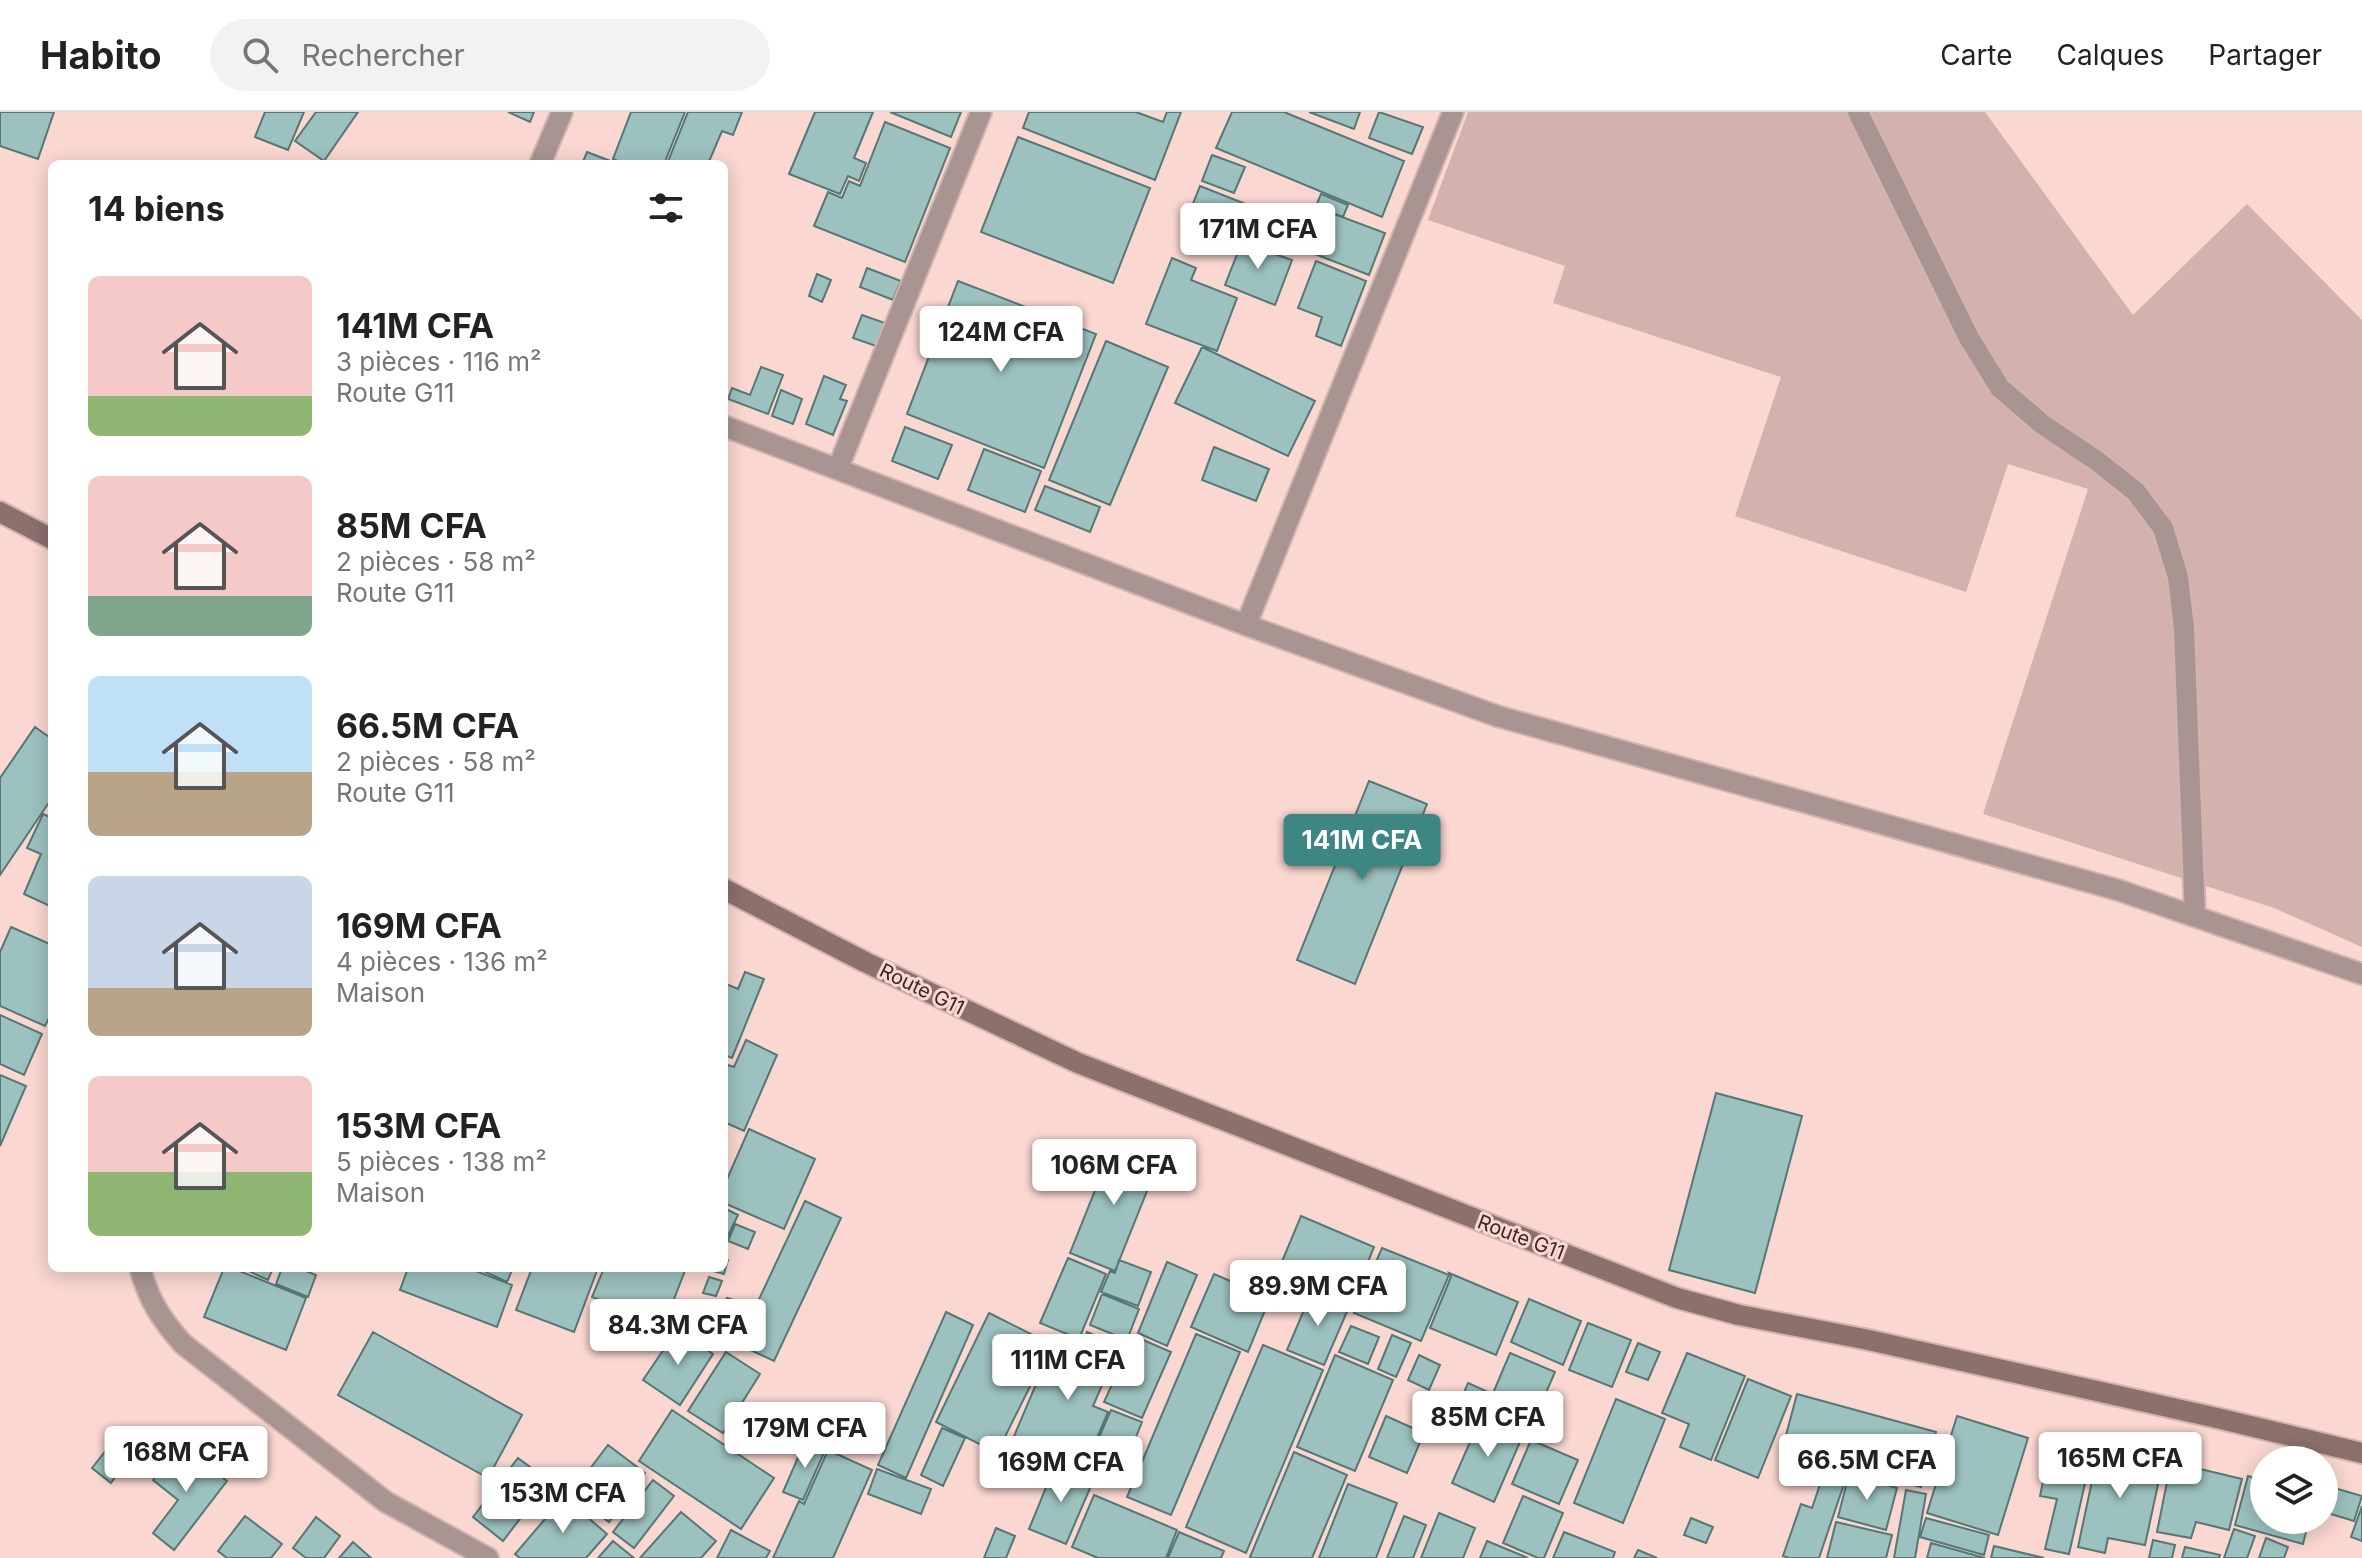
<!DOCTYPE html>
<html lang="fr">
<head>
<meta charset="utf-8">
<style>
	:root { --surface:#fff; --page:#f2f2f2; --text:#222; --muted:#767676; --line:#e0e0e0; --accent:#3e8682 }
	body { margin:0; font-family:Inter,sans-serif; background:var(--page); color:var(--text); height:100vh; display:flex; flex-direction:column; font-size:30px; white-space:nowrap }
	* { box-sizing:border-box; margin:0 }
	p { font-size:26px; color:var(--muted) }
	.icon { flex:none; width:44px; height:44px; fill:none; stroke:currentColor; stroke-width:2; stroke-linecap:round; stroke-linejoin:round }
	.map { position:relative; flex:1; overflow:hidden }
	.sheet { position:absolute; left:48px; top:48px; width:680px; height:1112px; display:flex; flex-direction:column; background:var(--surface); border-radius:12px; box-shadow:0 4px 20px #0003 }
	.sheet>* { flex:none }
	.fabs { position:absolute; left:2250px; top:1334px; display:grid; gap:16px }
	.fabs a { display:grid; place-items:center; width:88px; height:88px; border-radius:50%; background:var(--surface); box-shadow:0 4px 20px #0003; font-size:40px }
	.price { position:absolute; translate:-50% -68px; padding:0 18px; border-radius:8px; background:#fff; color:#222; font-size:26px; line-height:52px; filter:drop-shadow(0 2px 4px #0008) }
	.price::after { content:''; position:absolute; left:50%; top:48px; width:24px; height:18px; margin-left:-12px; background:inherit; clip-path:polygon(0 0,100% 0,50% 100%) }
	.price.selected { background:var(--accent); color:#fff }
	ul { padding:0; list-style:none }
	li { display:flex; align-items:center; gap:24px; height:200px; padding:0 40px }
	li span { display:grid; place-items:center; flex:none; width:224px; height:160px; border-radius:12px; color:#555 }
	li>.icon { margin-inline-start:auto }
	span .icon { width:96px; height:96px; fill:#fffc; stroke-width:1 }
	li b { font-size:34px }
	h2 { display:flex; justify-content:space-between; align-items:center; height:96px; padding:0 40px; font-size:34px }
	header { display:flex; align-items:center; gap:48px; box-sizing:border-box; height:112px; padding:0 40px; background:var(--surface); border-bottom:2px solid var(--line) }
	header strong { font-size:38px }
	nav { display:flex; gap:44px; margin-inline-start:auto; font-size:28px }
	.search { width:560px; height:72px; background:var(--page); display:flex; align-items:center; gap:20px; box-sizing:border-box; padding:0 28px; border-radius:44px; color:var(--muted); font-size:30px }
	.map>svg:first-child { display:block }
	.green { fill:#d3b2ad }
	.building { fill:#9cc1be; stroke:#557875; stroke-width:2 }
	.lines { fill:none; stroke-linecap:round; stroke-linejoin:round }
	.street-casing { stroke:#d3b4af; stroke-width:24 }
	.secondary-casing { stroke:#d3b4af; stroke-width:24 }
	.street { stroke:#a89591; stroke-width:20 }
	.secondary { stroke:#8b706c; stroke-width:20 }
	.labels { text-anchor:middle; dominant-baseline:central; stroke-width:6; stroke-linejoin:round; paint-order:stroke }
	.street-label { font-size:20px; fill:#352826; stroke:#fad7d1 }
</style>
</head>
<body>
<header>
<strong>Habito</strong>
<div class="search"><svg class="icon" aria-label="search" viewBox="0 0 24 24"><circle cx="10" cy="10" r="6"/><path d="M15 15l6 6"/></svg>Rechercher</div>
<nav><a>Carte</a><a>Calques</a><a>Partager</a></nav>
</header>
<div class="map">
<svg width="2362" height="1446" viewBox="0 0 2362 1446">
	<rect width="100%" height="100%" fill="#fad7d1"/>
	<path class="green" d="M1468 0H1985L2133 203 2247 92 2362 208V835L2274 796 1983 702 2088 377 2008 352 1966 480 1735 404 1781 265 1553 191 1565 154 1428 108Z"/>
	<path class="building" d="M0 0H54L38 47 0 34Z
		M265 0H304L288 38 255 25Z
		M316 0H358L324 49 295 29Z
		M508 0H534L530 10Z
		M631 0H685L664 52H625L613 47Z
		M688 0H742L733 23 722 19 708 52H667Z
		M815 0H873L854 46 866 51 859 69 848 64 840 82 789 62Z
		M890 0H961L951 25Z
		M1029 0H1136L1163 10 1167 0H1181L1155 68 1023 16Z
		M1232 0H1284L1404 49 1382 105 1216 36Z
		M1309 0H1360L1354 17Z
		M1379 0 1423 15 1412 42 1369 26Z
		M885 10 950 36 905 150 814 114 828 80 842 86 849 69 860 74Z
		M1018 25 1150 76 1113 171 981 120Z
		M587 40 618 52H582Z
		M1212 43 1245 55 1234 81 1202 69Z
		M1200 74 1266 100 1257 123 1209 104 1202 124 1183 117Z
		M1321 82 1348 93 1343 105 1316 94Z
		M1318 96 1385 121 1369 163 1263 122 1270 102 1310 117Z
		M1245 122 1272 133 1269 140 1292 148 1275 193 1225 173Z
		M1172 146 1196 156 1191 168 1237 186 1217 239 1146 212Z
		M1316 149 1366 169 1341 234 1316 224 1322 205 1298 196Z
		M867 156 901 169 893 188 860 175Z
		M817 162 831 168 822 190 809 184Z
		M958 169 1096 222 1044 356 907 302Z
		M862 203 885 211 876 234 853 226Z
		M1106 229 1168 255 1110 393 1049 368Z
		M1202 235 1315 289 1288 344 1175 291Z
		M761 255 783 263 768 302 728 287 732 276 750 283Z
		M824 264 846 273 840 287 847 289 833 323 806 312Z
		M781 278 802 287 793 312 772 304Z
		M905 315 952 333 938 367 892 349Z
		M1214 335 1269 357 1256 389 1202 368Z
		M984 337 1041 359 1025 400 968 378Z
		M1045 374 1100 395 1090 420 1035 398Z
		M35 615 52 627V686L0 763V666Z
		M1369 669 1427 692 1355 872 1297 848Z
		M43 702 52 706V795L24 782 41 742 27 736Z
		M11 815 52 833V900L45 914 0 894V840Z
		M745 860 764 867 732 946 724 943V871L738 877Z
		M0 903 42 922 24 963 0 952Z
		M746 928 777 943 744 1019 724 1010V963L728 953 734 955Z
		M0 963 26 974 0 1034Z
		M1716 981 1802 1004 1755 1181 1669 1158Z
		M749 1017 815 1047 784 1117 724 1091V1074Z
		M1114 1031 1159 1049 1115 1159 1070 1141Z
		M805 1089 841 1106 774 1249 738 1232Z
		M724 1096 738 1103 724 1132Z
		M1301 1104 1374 1135 1352 1189 1278 1159Z
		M735 1112 755 1120 748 1137 728 1129Z
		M1382 1136 1449 1163 1421 1229 1354 1201Z
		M1068 1146 1106 1162 1079 1227 1040 1211Z
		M724 1147 728 1148 724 1162 702 1156H724Z
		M1119 1148 1151 1160 1138 1194 1101 1180 1110 1159 1115 1161Z
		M1167 1150 1197 1163 1167 1234 1138 1221Z
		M224 1156H232L306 1186 286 1238 204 1205Z
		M242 1156H273L268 1168Z
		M282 1156H298L316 1163 308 1185 276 1172Z
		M408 1156H468L512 1173 497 1215 400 1178Z
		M477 1156H513L507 1170Z
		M532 1156H598L574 1220 516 1198Z
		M604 1156H686L664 1213 592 1185Z
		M1449 1161 1518 1190 1496 1243 1430 1216 1451 1165Z
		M1214 1162 1270 1186 1248 1240 1191 1215Z
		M709 1165 722 1169 716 1184 703 1181Z
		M1312 1179 1349 1195 1324 1253 1287 1238Z
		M1102 1182 1139 1197 1127 1228 1090 1213Z
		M727 1186 740 1190 735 1204 722 1200Z
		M1529 1187 1581 1209 1563 1253 1511 1230Z
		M946 1200 973 1213 906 1366 878 1353Z
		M989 1201 1051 1232 997 1341 936 1310Z
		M695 1204 710 1210 703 1227 688 1221Z
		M1588 1211 1631 1228 1612 1275 1569 1258Z
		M715 1214 736 1223 733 1232 712 1224Z
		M1351 1214 1379 1225 1368 1252 1339 1240Z
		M677 1218 713 1242 680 1293 643 1268Z
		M373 1220 522 1303 488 1366 338 1283Z
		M1087 1220 1119 1234 1093 1294 1108 1300 1083 1359 1012 1329 1056 1225 1081 1236Z
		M1196 1222 1240 1240 1171 1403 1127 1385Z
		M1392 1223 1411 1231 1396 1265 1378 1257Z
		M1134 1224 1171 1240 1142 1306 1104 1290Z
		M1638 1231 1660 1240 1648 1268 1626 1260Z
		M1263 1233 1323 1258 1246 1441 1186 1415Z
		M726 1240 760 1262 723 1321 688 1299Z
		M1510 1241 1555 1260 1529 1320 1485 1300Z
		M1687 1241 1745 1264 1711 1348 1680 1335 1689 1312 1662 1301Z
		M1335 1243 1393 1268 1355 1359 1297 1335Z
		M1419 1243 1440 1253 1429 1278 1408 1268Z
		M1748 1267 1791 1284 1758 1366 1715 1348Z
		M1468 1271 1488 1280 1472 1318 1452 1308Z
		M1797 1282 1936 1320 1921 1375 1782 1338Z
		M1616 1287 1665 1307 1623 1411 1574 1391Z
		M672 1298 774 1366 741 1417 639 1349Z
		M1111 1298 1142 1310 1119 1367 1087 1353Z
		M1386 1304 1424 1321 1407 1361 1369 1345Z
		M1957 1304 2028 1326 1998 1423 1927 1401Z
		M1481 1305 1523 1323 1494 1390 1452 1371Z
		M942 1316 965 1326 943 1374 921 1363Z
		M123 1317 157 1343 145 1360 128 1347 111 1371 92 1356Z
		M806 1327 826 1336 803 1388 783 1380Z
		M2052 1327 2093 1336 2069 1442 2045 1437 2057 1387 2040 1384Z
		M1531 1328 1578 1348 1559 1392 1512 1372Z
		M180 1333 227 1369 174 1438 153 1421 178 1388 153 1368Z
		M608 1333 645 1361 609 1410 571 1382Z
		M2099 1336 2163 1349 2145 1433 2108 1426 2105 1441 2078 1435Z
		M828 1338 872 1358 833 1446H773L799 1389 804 1392Z
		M1294 1340 1347 1363 1312 1446H1252L1250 1445Z
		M518 1346 549 1369 503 1429 473 1405Z
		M2171 1350 2242 1367 2229 1418 2196 1410 2191 1426 2157 1420Z
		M1056 1351 1094 1367 1066 1432 1029 1417Z
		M877 1357 931 1377 921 1402 868 1382Z
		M1825 1358 1846 1366 1819 1446H1789L1783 1444 1801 1392 1812 1396Z
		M1849 1362 1897 1376 1886 1418 1838 1405Z
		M2248 1364 2264 1369V1408H2309L2303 1432 2235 1413Z
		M653 1368 674 1384 634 1436 613 1420Z
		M1348 1372 1397 1391 1376 1446H1319Z
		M2324 1373 2362 1384 2354 1409 2324 1400Z
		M1906 1378 1926 1382 1915 1446H1894Z
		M1094 1383 1177 1418 1166 1446H1098L1072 1435Z
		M1523 1384 1563 1401 1544 1446H1538L1503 1431Z
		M564 1385 607 1422 586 1446H520L515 1442Z
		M2362 1394V1429L2351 1425Z
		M681 1400 716 1429 701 1446H640Z
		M1439 1401 1475 1416 1463 1446H1421Z
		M245 1404 282 1432 271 1446H227L218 1439Z
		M1404 1404 1426 1413 1413 1446H1387Z
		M316 1405 340 1424 324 1446H306L293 1436Z
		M1691 1406 1713 1415 1706 1431 1684 1423Z
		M1926 1406 1989 1423 1984 1443 1920 1425Z
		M1836 1410 1892 1423 1886 1446H1827Z
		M996 1416 1015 1424 1006 1446H984Z
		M2234 1417 2255 1424 2247 1446H2224Z
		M731 1418 770 1439 766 1446H717Z
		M1179 1420 1224 1439 1221 1446H1168Z
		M1564 1420 1615 1440 1613 1446H1553Z
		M2266 1426 2288 1435 2284 1446H2259Z
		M2153 1428 2175 1433 2172 1446H2149Z
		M613 1429 634 1446H598Z
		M1487 1429 1528 1446H1480Z
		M353 1430 371 1446H339Z
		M1931 1431 1985 1446H1927Z
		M1994 1434 2044 1446H1991Z
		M2185 1435 2220 1443 2219 1446H2182Z
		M1638 1438 1657 1446H1634Z"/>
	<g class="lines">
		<g class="street-casing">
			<path id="street" d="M1858 0 1969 226 2000 276 2042 312 2097 349 2136 380 2163 416 2178 465 2184 517 2195 804
				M540 52 562 0
				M724 314 1246 513 1497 604 2118 778 2362 862
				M838 356 981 0
				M1246 513 1453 0
				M140 1156C149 1189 161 1207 183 1232L386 1390 488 1446"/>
		</g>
		<g class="secondary-casing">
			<path id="secondary" d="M0 400 52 427
				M724 777 865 850 1078 951 1677 1186 1739 1203 1864 1227 2217 1306 2362 1341"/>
		</g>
		<use href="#street" class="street"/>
		<use href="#secondary" class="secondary"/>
	</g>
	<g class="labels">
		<g class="street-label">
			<text transform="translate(922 877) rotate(26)">Route G11</text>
			<text transform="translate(1521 1125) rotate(21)">Route G11</text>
		</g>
	</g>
</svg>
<div class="fabs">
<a><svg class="icon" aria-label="layers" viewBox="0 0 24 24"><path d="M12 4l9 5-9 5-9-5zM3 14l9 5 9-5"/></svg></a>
</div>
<b class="price" style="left:1258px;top:159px">171M CFA</b>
<b class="price" style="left:1001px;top:262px">124M CFA</b>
<b class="price selected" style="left:1362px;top:770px">141M CFA</b>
<b class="price" style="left:1114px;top:1095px">106M CFA</b>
<b class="price" style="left:1318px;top:1216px">89.9M CFA</b>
<b class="price" style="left:678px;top:1255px">84.3M CFA</b>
<b class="price" style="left:1068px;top:1290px">111M CFA</b>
<b class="price" style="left:1488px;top:1347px">85M CFA</b>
<b class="price" style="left:805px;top:1358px">179M CFA</b>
<b class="price" style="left:186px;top:1382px">168M CFA</b>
<b class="price" style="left:2120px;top:1388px">165M CFA</b>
<b class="price" style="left:1867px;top:1390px">66.5M CFA</b>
<b class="price" style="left:1061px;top:1392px">169M CFA</b>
<b class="price" style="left:563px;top:1423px">153M CFA</b>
<section class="sheet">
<h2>14 biens<svg class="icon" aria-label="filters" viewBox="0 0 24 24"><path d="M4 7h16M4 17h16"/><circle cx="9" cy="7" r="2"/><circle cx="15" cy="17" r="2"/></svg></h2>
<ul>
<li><span style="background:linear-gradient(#f6c9c9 75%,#8fb573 0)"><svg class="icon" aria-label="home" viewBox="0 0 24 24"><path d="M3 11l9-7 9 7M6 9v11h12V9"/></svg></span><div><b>141M CFA</b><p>3 pièces · 116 m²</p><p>Route G11</p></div></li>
<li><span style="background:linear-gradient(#f6c9c9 75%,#7fa58c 0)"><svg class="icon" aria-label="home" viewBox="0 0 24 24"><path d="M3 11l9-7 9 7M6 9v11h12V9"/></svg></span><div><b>85M CFA</b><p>2 pièces · 58 m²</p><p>Route G11</p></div></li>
<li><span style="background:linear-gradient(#bfe0f5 60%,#b9a48a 0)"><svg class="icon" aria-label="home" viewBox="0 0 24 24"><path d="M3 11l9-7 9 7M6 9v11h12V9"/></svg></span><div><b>66.5M CFA</b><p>2 pièces · 58 m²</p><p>Route G11</p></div></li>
<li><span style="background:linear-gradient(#c9d6e8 70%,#b9a48a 0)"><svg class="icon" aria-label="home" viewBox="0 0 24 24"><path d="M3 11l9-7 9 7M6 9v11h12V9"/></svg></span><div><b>169M CFA</b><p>4 pièces · 136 m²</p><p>Maison</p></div></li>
<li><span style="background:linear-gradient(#f6c9c9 60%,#8fb573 0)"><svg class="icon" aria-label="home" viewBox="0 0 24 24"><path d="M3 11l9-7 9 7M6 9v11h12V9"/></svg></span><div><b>153M CFA</b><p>5 pièces · 138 m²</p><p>Maison</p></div></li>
</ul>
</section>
</div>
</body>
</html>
